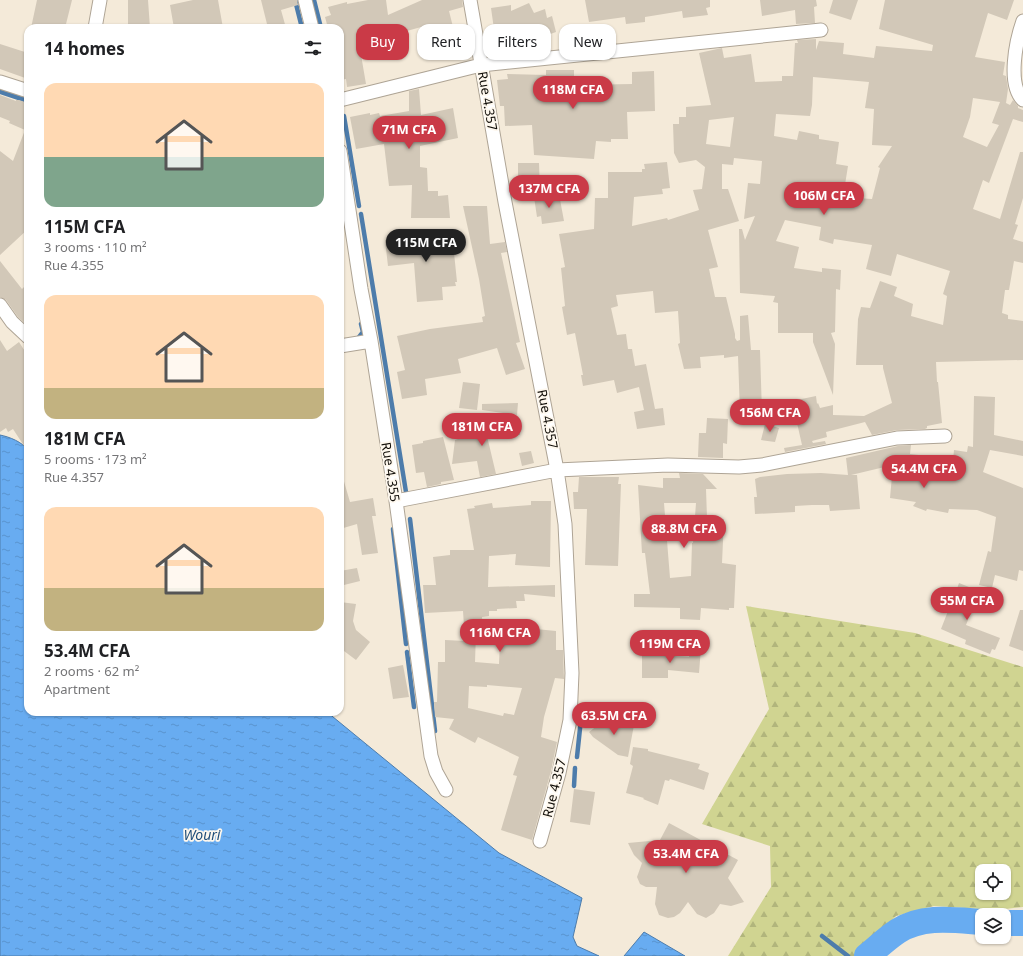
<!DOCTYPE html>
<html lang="en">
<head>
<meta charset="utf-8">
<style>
	:root { --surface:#fff; --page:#f6f6f6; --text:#202124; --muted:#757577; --accent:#ca3a47 }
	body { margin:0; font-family:"Noto Sans",sans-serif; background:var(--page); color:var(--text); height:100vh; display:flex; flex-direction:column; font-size:15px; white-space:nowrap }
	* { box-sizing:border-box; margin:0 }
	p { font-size:13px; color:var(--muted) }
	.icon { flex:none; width:22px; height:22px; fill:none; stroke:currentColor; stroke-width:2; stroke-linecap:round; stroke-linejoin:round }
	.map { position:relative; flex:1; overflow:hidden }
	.panel { position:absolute; left:24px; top:24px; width:320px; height:692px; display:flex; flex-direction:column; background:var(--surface); border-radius:12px; box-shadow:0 1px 3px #0004 }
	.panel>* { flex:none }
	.guide { position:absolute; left:356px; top:24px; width:380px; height:36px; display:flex; gap:8px }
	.buttons { position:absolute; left:975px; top:864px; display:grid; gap:8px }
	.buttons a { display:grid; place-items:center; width:36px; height:36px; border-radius:8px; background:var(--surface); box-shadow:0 1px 3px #0004; font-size:20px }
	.price { position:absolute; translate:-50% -34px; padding:0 9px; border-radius:14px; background:var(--accent); color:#fff; font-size:13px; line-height:26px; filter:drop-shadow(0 1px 2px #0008) }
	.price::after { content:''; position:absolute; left:50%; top:24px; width:12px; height:9px; margin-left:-6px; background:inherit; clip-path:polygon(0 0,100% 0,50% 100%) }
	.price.current { background:#222; color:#fff }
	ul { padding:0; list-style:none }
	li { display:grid; align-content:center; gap:8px; height:212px; padding:0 20px }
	li span { display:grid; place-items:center; height:124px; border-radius:12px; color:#555 }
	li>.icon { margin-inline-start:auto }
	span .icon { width:72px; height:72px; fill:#fffc; stroke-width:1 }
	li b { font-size:17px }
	h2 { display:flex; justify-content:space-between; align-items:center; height:48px; padding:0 20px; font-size:17px }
	.tag { padding:0 14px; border-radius:12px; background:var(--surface); box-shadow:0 1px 3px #0004; font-size:14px; line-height:36px }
	.tag.current { background:var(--accent); color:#fff }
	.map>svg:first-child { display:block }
	.forest { fill:url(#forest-firs); fill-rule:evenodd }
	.water { fill:url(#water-ripples); stroke:#4d7cab }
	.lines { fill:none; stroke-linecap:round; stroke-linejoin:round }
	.stream { stroke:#4d7cab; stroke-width:4.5 }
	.river { stroke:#68acf1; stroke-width:26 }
	.building { fill:#d2c8b8; fill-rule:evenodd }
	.street-casing { stroke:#aea495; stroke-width:15 }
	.street { stroke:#fff; stroke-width:13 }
	.labels { text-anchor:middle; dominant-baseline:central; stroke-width:3.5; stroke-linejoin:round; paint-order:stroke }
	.street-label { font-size:13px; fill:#0f0c07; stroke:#fef8ee }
	.water-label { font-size:14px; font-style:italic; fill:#1e4d7a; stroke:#fef8ee }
</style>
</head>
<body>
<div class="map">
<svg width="1023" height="956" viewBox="0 0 1023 956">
	<defs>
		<pattern id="forest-firs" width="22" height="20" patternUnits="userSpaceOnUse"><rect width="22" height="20" fill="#d0d491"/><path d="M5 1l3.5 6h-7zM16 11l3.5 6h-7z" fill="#b1b57c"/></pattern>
		<pattern id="water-ripples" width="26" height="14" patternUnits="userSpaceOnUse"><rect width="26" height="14" fill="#68acf1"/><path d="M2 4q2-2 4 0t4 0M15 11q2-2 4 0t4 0" fill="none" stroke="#5993cd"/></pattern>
	</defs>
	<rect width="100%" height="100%" fill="#f4ead9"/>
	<path class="forest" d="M746 606 915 633 1023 667V907L997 910 934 906 896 916 857 956H728L771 887 770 846 702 824 769 709ZM982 871H1004V893H982Z"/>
	<path class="water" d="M0 435C10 437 22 442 28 450V712H327L499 853 582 898 573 937 577 946 599 956H0Z
		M644 932 685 956H624Z"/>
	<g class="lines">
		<path class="stream" d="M295 0 302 28
			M314 0 321 28
			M1 92 28 101
			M344 116 359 206
			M340 195 342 207
			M361 214 406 492
			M356 341 363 332 361 324
			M410 519 435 731
			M393 529 406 644
			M407 652 414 707
			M577 757 581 719
			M574 786 575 768
			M822 936 848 956"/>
		<path class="river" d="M1004 923H1023
			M867 956C877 948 887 938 898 931 923 915 954 920 982 922"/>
	</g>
	<path class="building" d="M37 0H72L65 28H31Z
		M128 0H148L150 28H128Z
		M193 0H218L223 28H174L170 5Z
		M261 0H297L298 5 281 10 286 28H268Z
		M368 0H386L388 15 422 0H462L463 7 449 11 455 35 425 43 421 27 382 38 381 39V43L360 49 366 84 347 87 346 79 340 80V28H328L325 17 331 15 328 7 347 2V4Z
		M585 0H710V7L706 8 708 15 683 18 682 11 645 17V22L626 24 625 17 589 22Z
		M760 0H816L817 6 814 7 815 23 796 24 795 10 762 16Z
		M833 0H858L851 20 829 13Z
		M885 0H1014L1007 20 988 13 975 57 1005 62 1003 75 1006 76 1008 89 1006 103 1004 102 1010 105 1013 100 1018 106V108L1023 110V122L1013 119 989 183 983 180 973 209 1000 219 1020 152H1023V198L1015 224 1018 225 1013 239 1023 242V263L1014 261 1009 290H1005L1002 313 1008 315V319L1023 321V360L936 362 937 382H938L942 423 927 426V428L925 429 897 430 872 435 865 422 826 432 827 437 812 441 813 443 825 441 826 444 785 452 784 448 802 445 792 401 816 396 817 404 818 403 820 408 833 405V415L864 416 892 403 883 368V365H856L858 319 861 307 870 308 880 281 897 287 894 296 913 304 911 316 943 325 947 296 943 294 950 271 897 254 891 276 866 269 872 245 834 239 833 244 819 240 821 227 785 220 776 241 799 247 794 268 822 272V268L841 270 840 290 836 289 835 332 831 333 835 344 833 395 813 342V333H778V303L773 302 775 296 740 293 739 229H742L745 240 755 216 744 219 748 183 760 184 762 161 734 158 733 165 722 164V189H728L739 221 708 230 718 267 709 269 715 297H726L735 334V338L737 341 740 340V316L748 315 751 350H760L762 413H740L738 356 724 358V355L700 357 701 368 684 369 678 344 680 343 678 311 655 313 653 291 616 295 618 306 611 308 617 335 626 334 628 349H632L635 366 646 364 655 409 663 408 665 425 637 429 634 412 644 410 639 387 617 393 614 380 583 386 581 375H583L575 333 567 335 562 307 565 306 561 268 565 267 559 234 594 229 595 198H608V172H642V169H645L644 164 667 162 670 188 662 189 663 194 634 197 632 226 667 218 668 220 699 210 693 190 702 189 705 167 696 160 679 163 674 153 673 124H679V117H686V107L711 105 699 53 722 48 724 58 751 54 755 82 782 81V76H793L795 43H798L797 40 816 39V50L819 41 844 43 843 54 874 58 876 46 932 51 933 45 879 29ZM813 77 869 82 865 108 874 109 872 145 892 146 878 167 880 168 872 199 843 197 848 166 836 164 839 142 819 139V135L799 131 797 140 774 136 776 114 810 116 812 105ZM973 98 1000 102 992 123 999 125 987 147 963 137 970 117ZM734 117 730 147 706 144 709 120Z
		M529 3 534 13 545 9 547 18 552 16 556 32 539 38 533 37 496 43 491 8 511 5V11Z
		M0 44 28 53V79L0 69Z
		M546 70H574V83H576V85L632 84V72L654 71 655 111 627 112 628 139H611V142L596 141 594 159 534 155 532 125 505 126 504 106H500L497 80 508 79 507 74 546 75Z
		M419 89 421 115 453 108 458 138 420 146V167L427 168 428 191H438V196L448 195 450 218H411L412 185 389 186 384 144 356 149 350 117 370 113V115L379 113 380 116 409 111V91Z
		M0 95 16 101V100H19L28 103V229L0 255V151L13 161 25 130 9 123 10 121 0 117Z
		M518 163H539L540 190H518Z
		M559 194 564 221 542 224 541 216 537 217 534 197Z
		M463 206H487L490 244 505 242 507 252 501 253 520 342 516 343 525 369 506 375 497 348 458 359 461 373 425 379 427 395 402 399 397 372 405 370 397 336 430 329 483 322 482 317 485 316 479 279Z
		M452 233 457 282H455L456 286 442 287 443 300 417 302 414 263 388 266 385 240Z
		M0 261 22 289 28 283V326L18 317 6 300 0 297Z
		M0 340 7 351 19 342 28 356V452L13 429 8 432 6 428 0 432Z
		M463 382 480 384 477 410 459 408Z
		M974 396 995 397 994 435 1023 441V456L990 450 983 472 1023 488V571L1019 570 1017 581 995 575 992 588 979 585 988 551 991 552 996 517 977 510 949 509 948 513 927 509 926 511 913 506 916 502 890 498 893 465 851 475H857L860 509 830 511 829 505H812L795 506V512L755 514 754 497H757L755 479 760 477 787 474 821 473 848 475 846 458 898 446 911 445 910 454 945 458V460H953L954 450 967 452 968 446 973 447Z
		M518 403 517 415 482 410V404Z
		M519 418 520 435 487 436 496 474 480 477 477 461 452 464 455 440Z
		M707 418 728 419 727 444 723 443V458L698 457 699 433H706Z
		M765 424 779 428 775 442 761 440Z
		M443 437 454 480 441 482V484L427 487 424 472 416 473 412 445 423 443V441Z
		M531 451 534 463 522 466 519 453Z
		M679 473 703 474 717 489H706L707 518 724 519 722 563 736 565 734 608H729V610L701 608 700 620 680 619V608L634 607V594H650L645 553H642L638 485 663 488V478H680ZM664 503H696L693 543H692L691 576 670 578Z
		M579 477H619L618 484H621L618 566 585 565 587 509H574L573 492H578Z
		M340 478H343L350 502 373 498 376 516H372L378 553 362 555 357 524 340 529Z
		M531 501H551L550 567 515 565 516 554 489 556 488 587 555 585V597L524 594 525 601H516L517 608 497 609V611H489V616L482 617 483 633H476L475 662 499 664 500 641 535 642 536 629 556 631V650H563L564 679 555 678 544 717 541 737 557 742 551 771 532 840 501 830 517 776 513 775 519 757 478 737 475 743 449 729 454 719 435 717 434 702H437L438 662H445V640L465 641 463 611 425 613 423 585H436L433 557 450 555V550H474L467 509 475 508 474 506 492 503 493 508 531 505ZM487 685 522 688 514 715 504 713 503 716 468 708 469 686 487 687Z
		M357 568 360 581 340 586V571Z
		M959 583 979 591 966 625 1000 638 995 650 992 649 990 654 965 644 966 640 941 629 948 611 949 612Z
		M340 602 356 604 353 621 356 630 370 642 356 660 340 648Z
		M1020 610H1023V651L1009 646Z
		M690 648H701L699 673 668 670V678H642V654L689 657Z
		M403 665 409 697 393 699 388 668Z
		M606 719 608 721 634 725 628 757 618 755 593 737 589 732Z
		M633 747 648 749V751L700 764 698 769 709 773 704 790 670 779 669 781 665 780 658 805 643 799 644 798 626 793 633 766 630 764Z
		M574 789 595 792 590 825 570 822Z
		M669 823 738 860 728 878 744 902 731 906 720 904 714 913 706 918 697 914 688 902 680 913 674 917 668 918 659 915 655 904 657 887H646L640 884 637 877 642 863 634 855 628 843 660 840Z"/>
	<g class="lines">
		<g class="street-casing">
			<path id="street" d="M305 0 312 28
				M470 0 505 202 557 470 565 524 572 673 570 720 559 773 540 841
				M1023 21C1016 41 1007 84 1023 100
				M95 28 100 0
				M0 82 28 91
				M340 100 481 65 821 30
				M340 151 361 289 371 341 396 501 431 756 436 772 446 790
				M0 305 12 322 28 337
				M340 346 371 341
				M396 501 557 470 668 465 739 467 762 465 897 438 945 436"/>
		</g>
		<use href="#street" class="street"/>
	</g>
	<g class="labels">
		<g class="street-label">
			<text transform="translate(488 101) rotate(80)">Rue 4.357</text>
			<text transform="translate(548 419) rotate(79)">Rue 4.357</text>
			<text transform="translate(391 472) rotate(81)">Rue 4.355</text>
			<text transform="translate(554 788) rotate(-76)">Rue 4.357</text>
		</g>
		<g class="water-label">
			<text x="202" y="834">Wouri</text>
		</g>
	</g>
</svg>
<div class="buttons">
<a><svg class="icon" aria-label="locate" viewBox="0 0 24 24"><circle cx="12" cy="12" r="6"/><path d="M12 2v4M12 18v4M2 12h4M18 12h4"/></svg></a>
<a><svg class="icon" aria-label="layers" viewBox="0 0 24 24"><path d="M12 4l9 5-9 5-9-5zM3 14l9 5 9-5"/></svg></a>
</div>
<b class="price" style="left:573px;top:110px">118M CFA</b>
<b class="price" style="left:409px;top:150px">71M CFA</b>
<b class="price" style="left:549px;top:209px">137M CFA</b>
<b class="price" style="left:824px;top:216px">106M CFA</b>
<b class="price current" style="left:426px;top:263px">115M CFA</b>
<b class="price" style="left:770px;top:433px">156M CFA</b>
<b class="price" style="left:482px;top:447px">181M CFA</b>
<b class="price" style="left:924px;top:489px">54.4M CFA</b>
<b class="price" style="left:684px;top:549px">88.8M CFA</b>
<b class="price" style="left:967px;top:621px">55M CFA</b>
<b class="price" style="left:500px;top:653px">116M CFA</b>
<b class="price" style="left:670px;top:664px">119M CFA</b>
<b class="price" style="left:614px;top:736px">63.5M CFA</b>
<b class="price" style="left:686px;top:874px">53.4M CFA</b>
<div class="guide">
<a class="tag current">Buy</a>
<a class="tag">Rent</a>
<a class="tag">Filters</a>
<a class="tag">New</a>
</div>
<section class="panel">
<h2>14 homes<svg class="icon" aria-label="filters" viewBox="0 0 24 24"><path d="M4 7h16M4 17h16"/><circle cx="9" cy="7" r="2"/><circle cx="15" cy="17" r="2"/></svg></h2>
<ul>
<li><span style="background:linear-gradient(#ffd9b3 60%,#7fa58c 0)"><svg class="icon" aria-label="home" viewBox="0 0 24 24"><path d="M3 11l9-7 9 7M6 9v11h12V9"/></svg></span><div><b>115M CFA</b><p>3 rooms · 110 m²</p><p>Rue 4.355</p></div></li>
<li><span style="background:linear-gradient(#ffd9b3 75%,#c2b280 0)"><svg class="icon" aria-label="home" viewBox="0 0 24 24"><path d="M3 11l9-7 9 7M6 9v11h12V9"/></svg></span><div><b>181M CFA</b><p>5 rooms · 173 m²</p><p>Rue 4.357</p></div></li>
<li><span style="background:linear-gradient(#ffd9b3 65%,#c2b280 0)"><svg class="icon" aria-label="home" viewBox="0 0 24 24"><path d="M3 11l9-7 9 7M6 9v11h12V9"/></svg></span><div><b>53.4M CFA</b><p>2 rooms · 62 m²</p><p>Apartment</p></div></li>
</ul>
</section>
</div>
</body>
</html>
